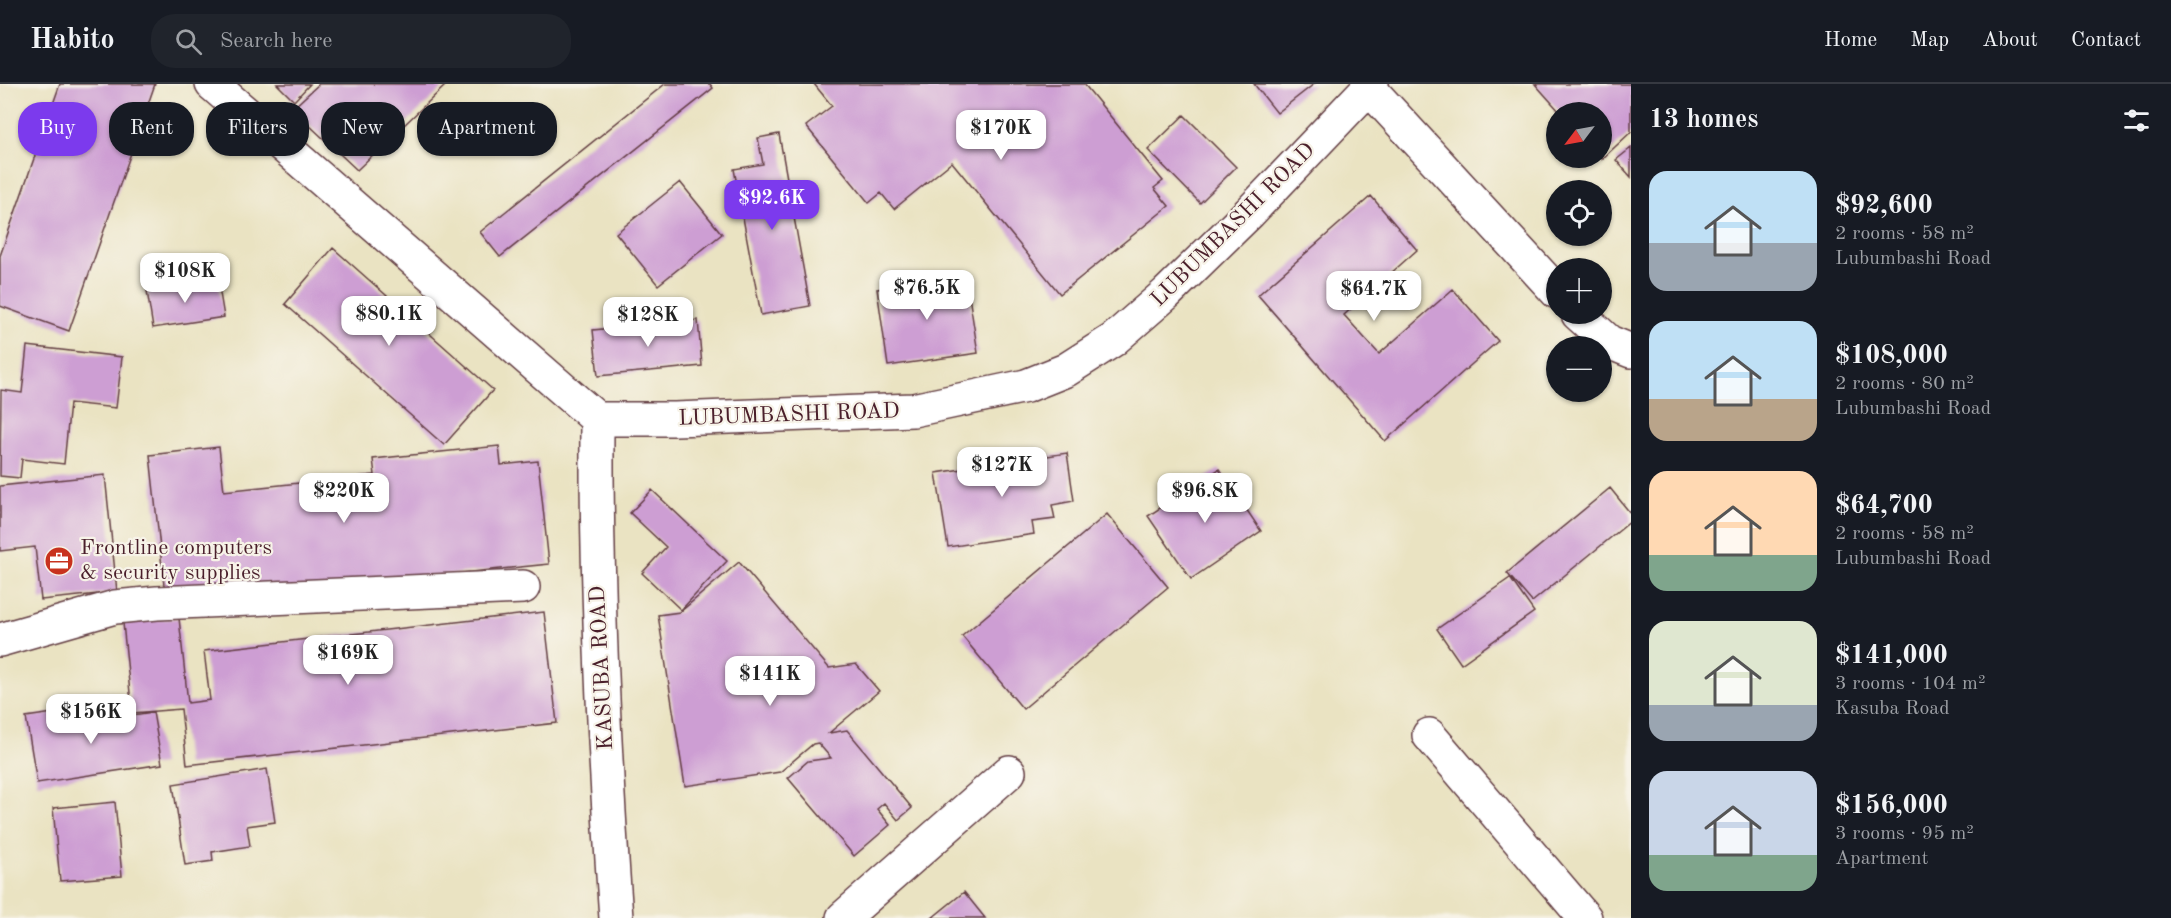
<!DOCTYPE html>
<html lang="en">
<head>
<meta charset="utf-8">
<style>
	:root { --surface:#171b24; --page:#20242c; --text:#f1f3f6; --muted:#9ea1a6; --line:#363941; --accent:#7c3aed }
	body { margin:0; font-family:"Old Standard TT",serif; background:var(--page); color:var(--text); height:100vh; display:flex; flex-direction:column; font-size:22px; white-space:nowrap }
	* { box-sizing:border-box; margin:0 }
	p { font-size:20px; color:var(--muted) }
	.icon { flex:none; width:33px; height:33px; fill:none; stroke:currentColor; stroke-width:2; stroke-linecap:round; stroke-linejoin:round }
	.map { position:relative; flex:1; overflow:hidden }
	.drawer { display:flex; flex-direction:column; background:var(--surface); width:540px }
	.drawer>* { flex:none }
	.hud { position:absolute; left:18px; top:18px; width:570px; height:54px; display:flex; gap:12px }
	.needle { width:39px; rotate:238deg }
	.controls { position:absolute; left:1546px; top:18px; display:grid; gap:12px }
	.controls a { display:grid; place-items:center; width:66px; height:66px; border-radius:50%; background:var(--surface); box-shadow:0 2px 4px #0004; font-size:30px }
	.price { position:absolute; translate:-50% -51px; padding:0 14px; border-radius:12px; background:#fff; color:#222; font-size:20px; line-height:39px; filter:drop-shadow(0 2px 3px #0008) }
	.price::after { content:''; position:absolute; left:50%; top:36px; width:18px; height:14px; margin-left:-9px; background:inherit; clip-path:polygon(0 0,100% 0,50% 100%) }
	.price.active { background:var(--accent); color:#fff }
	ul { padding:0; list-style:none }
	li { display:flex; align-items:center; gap:18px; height:150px; padding:0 18px }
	li span { display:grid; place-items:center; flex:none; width:168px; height:120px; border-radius:18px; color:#555 }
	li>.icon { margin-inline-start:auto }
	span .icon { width:72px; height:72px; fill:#fffc; stroke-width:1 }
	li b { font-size:26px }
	h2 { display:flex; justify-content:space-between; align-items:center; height:72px; padding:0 18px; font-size:26px }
	.chip { padding:0 21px; border-radius:24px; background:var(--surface); box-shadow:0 2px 4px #0004; font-size:21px; line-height:54px }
	.chip.active { background:var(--accent); color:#fff }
	header { display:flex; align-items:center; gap:36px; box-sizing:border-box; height:84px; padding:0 30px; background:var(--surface); border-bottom:2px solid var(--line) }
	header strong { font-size:28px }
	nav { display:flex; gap:33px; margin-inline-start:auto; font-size:21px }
	.search { width:420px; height:54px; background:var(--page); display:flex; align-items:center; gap:15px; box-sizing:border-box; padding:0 21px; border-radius:24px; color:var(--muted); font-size:22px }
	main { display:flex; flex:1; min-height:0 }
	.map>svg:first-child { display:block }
	.building { fill:#cd9ed3 }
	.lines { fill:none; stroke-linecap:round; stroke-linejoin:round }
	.minor-casing { stroke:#623c42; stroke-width:36 }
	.minor { stroke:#fff; stroke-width:33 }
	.labels { text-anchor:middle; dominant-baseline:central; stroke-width:4.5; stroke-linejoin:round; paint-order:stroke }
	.street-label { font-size:22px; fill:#4a1f2b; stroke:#f7f3e8 }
	.poi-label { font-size:22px; fill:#4a1f2b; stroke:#f7f3e8; text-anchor:start }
</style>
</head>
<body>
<header>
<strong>Habito</strong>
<div class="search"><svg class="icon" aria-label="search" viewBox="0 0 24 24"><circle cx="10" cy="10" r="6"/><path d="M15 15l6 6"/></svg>Search here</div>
<nav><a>Home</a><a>Map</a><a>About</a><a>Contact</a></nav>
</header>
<main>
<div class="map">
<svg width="1631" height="834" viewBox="0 0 1631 834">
	<rect width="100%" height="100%" fill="#f7f3e8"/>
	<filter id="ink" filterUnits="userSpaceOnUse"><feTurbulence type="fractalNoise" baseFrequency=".0167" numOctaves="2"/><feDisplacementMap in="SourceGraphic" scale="12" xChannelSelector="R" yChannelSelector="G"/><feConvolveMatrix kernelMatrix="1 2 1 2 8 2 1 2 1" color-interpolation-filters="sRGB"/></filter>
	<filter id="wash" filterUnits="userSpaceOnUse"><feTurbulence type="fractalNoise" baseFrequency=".008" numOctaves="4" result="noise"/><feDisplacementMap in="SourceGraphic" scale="24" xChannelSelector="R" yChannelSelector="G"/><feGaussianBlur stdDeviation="1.35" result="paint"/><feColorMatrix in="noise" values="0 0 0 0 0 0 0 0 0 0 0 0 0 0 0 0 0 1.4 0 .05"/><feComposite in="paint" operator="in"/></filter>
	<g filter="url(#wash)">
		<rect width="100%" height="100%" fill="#eae3c2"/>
		<g id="blocks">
			<path class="building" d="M60 0H155L69 247 0 222V172Z
				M277 0H310L294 17Z
				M319 0H447L357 86 292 25Z
				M665 0H710L713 4 500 173 480 148Z
				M814 0H1084L1163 97 1154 104 1169 122 1060 210 952 78 894 125 881 109 869 119 806 42 832 22Z
				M1254 0H1314L1277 29Z
				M1535 0H1631V48L1602 75V28H1560Z
				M1184 31 1236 83 1200 119 1148 66Z
				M779 50 810 222 761 231 734 85 763 80 758 54Z
				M1631 64V93L1616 76Z
				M680 98 722 150 658 201 616 149Z
				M1371 112 1417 166 1344 231 1379 270 1453 205 1498 257 1385 357 1258 211Z
				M333 164 493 306 444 361 285 220Z
				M966 193 978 269 888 282 877 205Z
				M218 197 224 233 153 244 147 207Z
				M698 236 702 282 598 292 593 246Z
				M27 262 122 273 116 324 70 319 64 380 22 375 20 394 0 392 1 306 22 309Z
				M499 362 501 381 538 377 549 480 166 520 150 371 219 363 224 407 375 391 373 375Z
				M1067 369 1074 417 1052 421 1055 435 1032 438 1034 450 948 463 936 389Z
				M1219 385 1261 447 1191 495 1148 432Z
				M105 391 117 508 41 516 35 463 0 467V402Z
				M1610 404 1631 430V437L1532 518 1507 489Z
				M652 406 727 477 681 526 642 489 666 463 630 429Z
				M1107 430 1168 503 1023 625 962 552Z
				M739 478 829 584 856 580 879 607 829 649 847 646 912 724 898 736 884 719 877 725 890 741 854 772 788 694 808 677 831 674 818 659 813 660 780 688 685 702 658 531 680 528Z
				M1510 494 1534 528 1461 580 1437 545Z
				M544 528 557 639 187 681 181 625 132 629 123 539 179 534 188 619 210 616 204 567Z
				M106 627 107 635 153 628 162 680 37 699 26 633 53 629 55 635Z
				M267 685 275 738 247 742 250 762 212 768 213 777 185 781 173 700Z
				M115 718 122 792 60 797 53 724Z
				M964 808 985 834H932Z"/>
		</g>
	</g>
	<g filter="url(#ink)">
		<use href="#blocks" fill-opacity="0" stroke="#623c42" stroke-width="1.5"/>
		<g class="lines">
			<g class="minor-casing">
				<path id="minor" d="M212 0 597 335H675L913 326 1026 302 1066 286 1113 256 1167 209 1249 129 1372 0
					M1368 3 1557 208
					M1578 230 1609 258 1631 267
					M597 335C596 501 604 668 616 834
					M0 556 115 523 157 519 523 503
					M1429 651 1585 834
					M843 834 1009 688"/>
			</g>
			<use href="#minor" class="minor"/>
		</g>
	</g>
	<defs>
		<g id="office-disc" transform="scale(1.5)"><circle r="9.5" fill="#c8321e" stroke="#f7f3e8"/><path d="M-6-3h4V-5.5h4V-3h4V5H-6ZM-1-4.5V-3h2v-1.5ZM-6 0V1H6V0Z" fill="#fff"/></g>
	</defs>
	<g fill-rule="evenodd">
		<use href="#office-disc" x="59" y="477"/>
	</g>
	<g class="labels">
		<g class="street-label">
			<text transform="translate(1233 141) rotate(-45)">LUBUMBASHI ROAD</text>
			<text transform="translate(789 331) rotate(-2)">LUBUMBASHI ROAD</text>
			<text transform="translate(602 584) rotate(-93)">KASUBA ROAD</text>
		</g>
		<g class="poi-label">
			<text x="80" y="464">Frontline computers<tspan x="80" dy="25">&amp; security supplies</tspan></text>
		</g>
	</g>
</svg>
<div class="controls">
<a><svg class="needle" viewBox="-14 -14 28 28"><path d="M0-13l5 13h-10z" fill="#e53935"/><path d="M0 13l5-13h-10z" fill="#9ea1a6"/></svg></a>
<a><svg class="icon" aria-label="locate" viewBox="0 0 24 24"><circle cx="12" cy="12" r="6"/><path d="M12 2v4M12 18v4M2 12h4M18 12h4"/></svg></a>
<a>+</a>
<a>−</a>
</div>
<b class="price" style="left:1001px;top:77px">$170K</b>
<b class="price active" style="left:772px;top:147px">$92.6K</b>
<b class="price" style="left:185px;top:220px">$108K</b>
<b class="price" style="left:927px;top:237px">$76.5K</b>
<b class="price" style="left:1374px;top:238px">$64.7K</b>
<b class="price" style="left:389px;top:263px">$80.1K</b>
<b class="price" style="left:648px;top:264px">$128K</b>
<b class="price" style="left:1002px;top:414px">$127K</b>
<b class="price" style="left:344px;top:440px">$220K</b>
<b class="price" style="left:1205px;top:440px">$96.8K</b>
<b class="price" style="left:348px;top:602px">$169K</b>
<b class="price" style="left:770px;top:623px">$141K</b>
<b class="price" style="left:91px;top:661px">$156K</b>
<div class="hud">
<a class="chip active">Buy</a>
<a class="chip">Rent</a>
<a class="chip">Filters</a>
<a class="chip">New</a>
<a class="chip">Apartment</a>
</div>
</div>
<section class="drawer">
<h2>13 homes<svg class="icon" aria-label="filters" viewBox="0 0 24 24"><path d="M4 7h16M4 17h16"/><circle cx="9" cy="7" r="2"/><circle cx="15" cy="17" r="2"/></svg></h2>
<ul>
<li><span style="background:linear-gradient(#bfe0f5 60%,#9aa5b1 0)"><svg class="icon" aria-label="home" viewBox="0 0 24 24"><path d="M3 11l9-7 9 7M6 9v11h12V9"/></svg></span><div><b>$92,600</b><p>2 rooms · 58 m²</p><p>Lubumbashi Road</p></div></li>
<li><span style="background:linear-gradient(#bfe0f5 65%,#b9a48a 0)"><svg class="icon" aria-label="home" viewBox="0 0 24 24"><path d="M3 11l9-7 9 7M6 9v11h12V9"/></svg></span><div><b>$108,000</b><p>2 rooms · 80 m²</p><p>Lubumbashi Road</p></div></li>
<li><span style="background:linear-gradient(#ffd9b3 70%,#7fa58c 0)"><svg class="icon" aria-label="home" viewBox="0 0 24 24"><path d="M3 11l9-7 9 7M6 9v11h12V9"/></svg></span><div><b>$64,700</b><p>2 rooms · 58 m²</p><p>Lubumbashi Road</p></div></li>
<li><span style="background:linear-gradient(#dfe7d0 70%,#9aa5b1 0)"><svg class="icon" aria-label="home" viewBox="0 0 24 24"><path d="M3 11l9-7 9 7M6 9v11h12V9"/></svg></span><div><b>$141,000</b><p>3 rooms · 104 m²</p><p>Kasuba Road</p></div></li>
<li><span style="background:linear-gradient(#c9d6e8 70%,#7fa58c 0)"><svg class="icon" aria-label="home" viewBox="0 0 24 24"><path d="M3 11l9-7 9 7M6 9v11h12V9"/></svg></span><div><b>$156,000</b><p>3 rooms · 95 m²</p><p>Apartment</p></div></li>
</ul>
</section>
</main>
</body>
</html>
